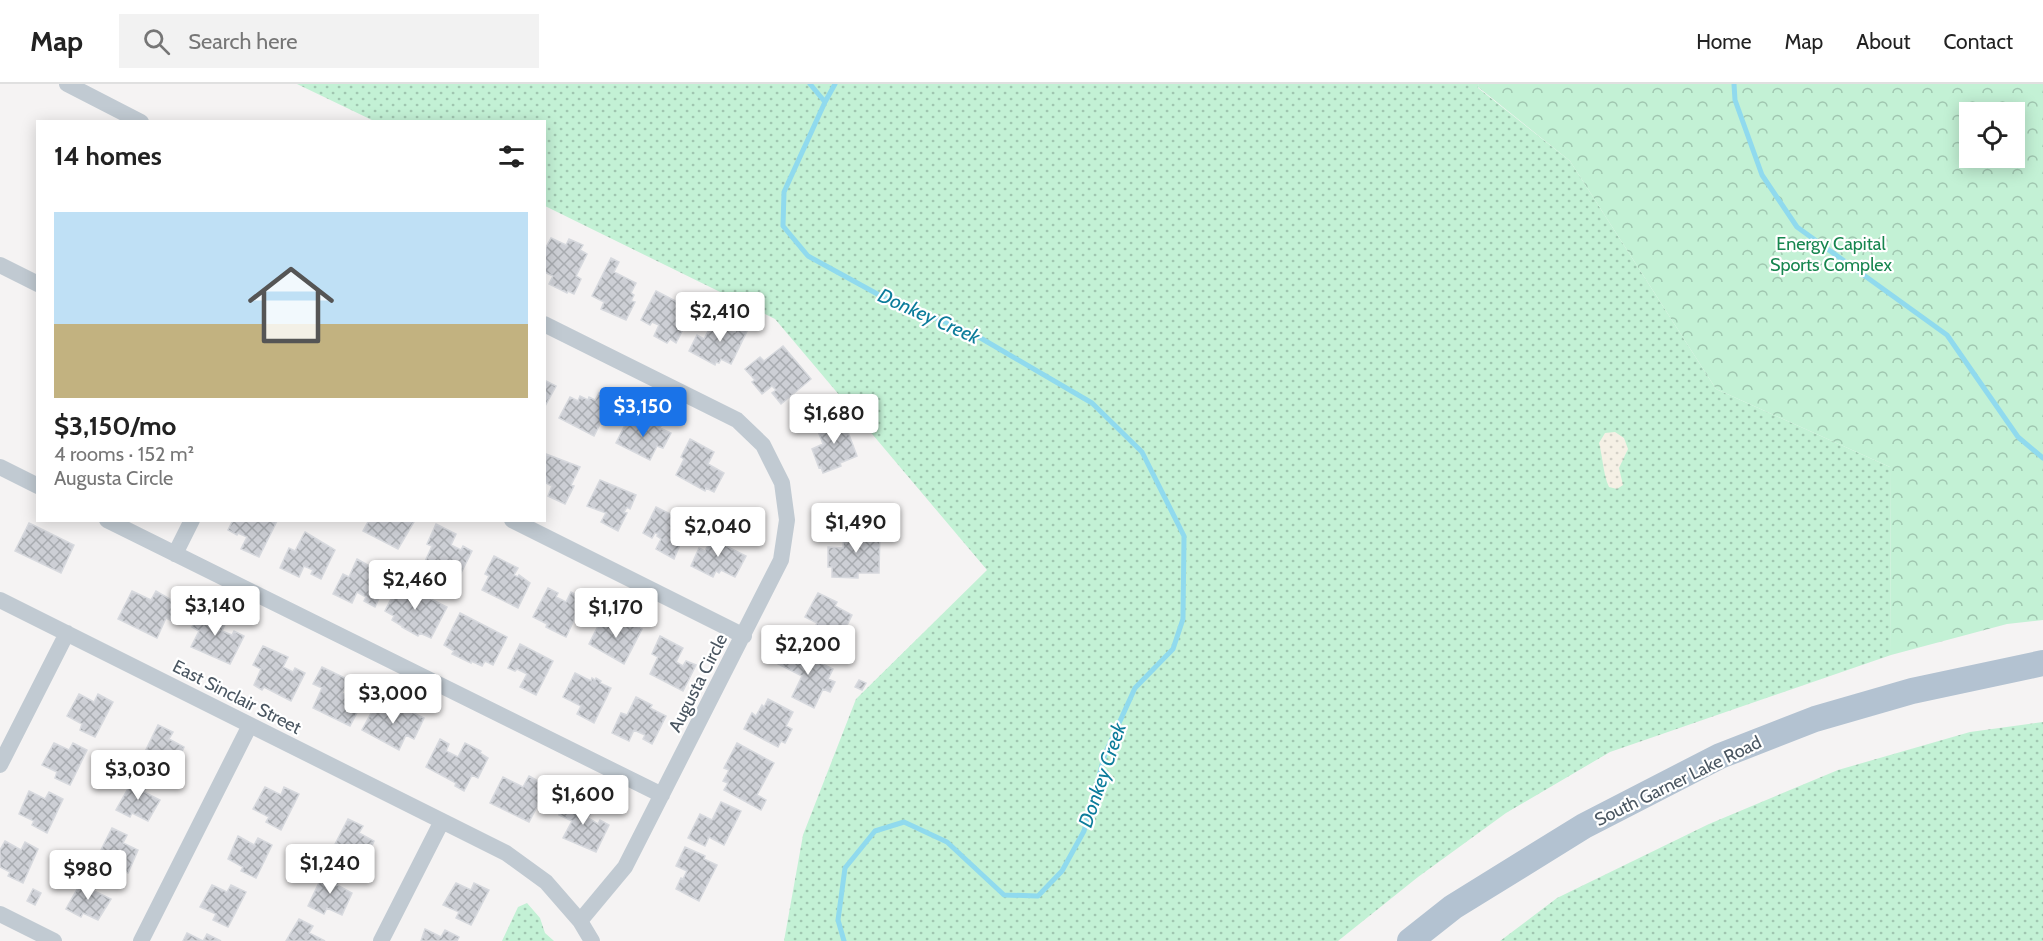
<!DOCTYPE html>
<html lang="en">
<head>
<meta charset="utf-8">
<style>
	:root { --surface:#fff; --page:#f2f2f2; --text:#222; --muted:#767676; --line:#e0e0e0; --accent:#1a73e8 }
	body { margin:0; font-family:Cabin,sans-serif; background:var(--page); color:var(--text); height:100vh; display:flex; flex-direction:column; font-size:22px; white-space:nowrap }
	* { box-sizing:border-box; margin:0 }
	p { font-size:20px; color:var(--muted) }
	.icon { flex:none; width:33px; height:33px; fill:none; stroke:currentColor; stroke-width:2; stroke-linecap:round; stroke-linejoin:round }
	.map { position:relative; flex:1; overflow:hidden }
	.sheet { position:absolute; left:36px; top:36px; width:510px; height:402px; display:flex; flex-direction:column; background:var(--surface); border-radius:0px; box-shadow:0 3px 15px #0003 }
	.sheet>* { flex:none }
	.buttons { position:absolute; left:1959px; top:18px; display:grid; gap:12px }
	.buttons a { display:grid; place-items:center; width:66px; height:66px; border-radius:0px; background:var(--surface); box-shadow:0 3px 15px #0003; font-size:30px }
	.price { position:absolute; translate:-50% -51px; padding:0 14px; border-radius:6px; background:#fff; color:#222; font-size:20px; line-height:39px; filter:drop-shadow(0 2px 3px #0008) }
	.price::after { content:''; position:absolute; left:50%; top:36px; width:18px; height:14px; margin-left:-9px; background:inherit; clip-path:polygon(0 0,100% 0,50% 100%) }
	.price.active { background:var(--accent); color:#fff }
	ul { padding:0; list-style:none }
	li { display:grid; align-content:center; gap:12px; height:318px; padding:0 18px }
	li span { display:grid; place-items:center; height:186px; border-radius:0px; color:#555 }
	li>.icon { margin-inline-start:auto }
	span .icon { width:108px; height:108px; fill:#fffc; stroke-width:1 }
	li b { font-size:26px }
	h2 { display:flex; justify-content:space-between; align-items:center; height:72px; padding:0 18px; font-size:26px }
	header { display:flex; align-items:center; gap:36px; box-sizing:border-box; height:84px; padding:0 30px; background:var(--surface); border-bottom:2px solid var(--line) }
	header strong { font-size:28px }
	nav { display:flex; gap:33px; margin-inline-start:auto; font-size:21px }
	.search { width:420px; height:54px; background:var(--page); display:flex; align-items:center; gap:15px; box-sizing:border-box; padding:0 21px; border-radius:0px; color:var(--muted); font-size:22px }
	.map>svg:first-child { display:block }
	.grass { fill:url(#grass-dots) }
	.sand { fill:url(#sand-dots) }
	.park { fill:url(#park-crowns); fill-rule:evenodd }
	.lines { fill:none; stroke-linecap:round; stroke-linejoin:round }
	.stream { stroke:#90daee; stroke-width:5 }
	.building { fill:url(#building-cross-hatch); stroke:#d7d9de; stroke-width:1.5 }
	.minor { stroke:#c1cad2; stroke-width:16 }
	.primary { stroke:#b3c2d1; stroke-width:26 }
	.labels { text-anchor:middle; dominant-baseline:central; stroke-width:4.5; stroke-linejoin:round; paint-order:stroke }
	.park-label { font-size:18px; fill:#17864f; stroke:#fff }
	.street-label { font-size:18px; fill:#4a5661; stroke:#fff }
	.water-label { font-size:20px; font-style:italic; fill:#0c7c9b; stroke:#fff }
</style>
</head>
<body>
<header>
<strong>Map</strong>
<div class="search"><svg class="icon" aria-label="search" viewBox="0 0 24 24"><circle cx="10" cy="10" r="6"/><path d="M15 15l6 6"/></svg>Search here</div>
<nav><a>Home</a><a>Map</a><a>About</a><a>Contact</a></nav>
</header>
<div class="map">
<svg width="2043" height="857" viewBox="0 0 2043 857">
	<defs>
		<pattern id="grass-dots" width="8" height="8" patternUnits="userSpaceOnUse" patternTransform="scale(1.5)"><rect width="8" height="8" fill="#c3f1d5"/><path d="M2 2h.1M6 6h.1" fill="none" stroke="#a0c6b0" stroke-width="1.8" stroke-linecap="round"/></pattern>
		<pattern id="sand-dots" width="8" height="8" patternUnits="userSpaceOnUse" patternTransform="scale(1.5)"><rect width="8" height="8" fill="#f5f0e5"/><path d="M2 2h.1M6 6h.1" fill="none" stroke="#d4d0c7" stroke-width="1.8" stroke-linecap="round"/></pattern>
		<pattern id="park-crowns" width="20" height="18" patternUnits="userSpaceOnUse" patternTransform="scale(1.5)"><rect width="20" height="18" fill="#c3f1d5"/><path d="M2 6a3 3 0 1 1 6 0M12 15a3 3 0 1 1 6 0" fill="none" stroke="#a0c6b0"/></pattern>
		<pattern id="building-cross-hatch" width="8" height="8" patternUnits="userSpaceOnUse" patternTransform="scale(1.5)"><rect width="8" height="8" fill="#cdcfd5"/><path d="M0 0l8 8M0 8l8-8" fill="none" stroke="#a8abb0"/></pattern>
	</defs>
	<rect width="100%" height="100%" fill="#f5f3f3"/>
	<path class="grass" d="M297 0H1479L1478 4 1570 77 1716 305 1890 383 1891 571 1610 668 1506 729 1418 793 1338 857H784L803 751 856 615 987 486 775 235 545 122 544 38 374 37Z
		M2043 638V857H1500L1557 814 1709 740 1838 686 1970 648Z
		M527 819 540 834 545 849 554 857H502L518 823Z"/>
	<path class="sand" d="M1615 348 1624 354 1628 365 1619 384 1623 401 1617 405 1609 403C1603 390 1603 374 1599 359L1605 349Z"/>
	<path class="park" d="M1479 0H2043V536L2007 540 1891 571 1890 383 1716 305 1570 77 1478 3ZM1970 28H2014V74H1970Z"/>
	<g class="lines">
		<path class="stream" d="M810 0 825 18 784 108 783 142 808 172 881 212 972 249 1092 319 1142 368 1184 452 1183 535 1173 565 1135 604 1105 670 1084 747 1062 787 1038 812 1004 811 947 758 904 738 875 747 845 784 838 836 844 857
			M1734 0 1735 16 1762 91 1797 143 1947 251 2018 353 2043 374
			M825 18 835 0"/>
	</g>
	<path class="building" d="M551 154 566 161 569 155 583 161 580 166 587 170 576 192 581 195 574 210 568 207 567 209 549 200 553 192 544 188V167Z
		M611 174 619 178 614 188 636 199 631 209 634 211 631 217 635 218 626 236 601 225 604 218 592 212Z
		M656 207 693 226 676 259 670 255 667 259 654 252 659 241 652 238 650 241 641 236Z
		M713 237 735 248 741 237 750 241 731 280 721 275 719 279 716 278 715 281 689 267 697 251 704 255Z
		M783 262 811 295 781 320 772 309 776 306 772 302 762 310 752 298 755 296 745 285 760 273 764 277Z
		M544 296 556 302 544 324Z
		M599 309 618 319 609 337 603 334 594 352 559 334 570 313 578 317 580 312 588 316 589 313 595 316Z
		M842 332 857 372 840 379 841 382 823 389 821 383 819 384 812 365 823 360 816 342Z
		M628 335 635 339 637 336 647 341 651 335 662 340 660 344 671 349 663 364 657 362 650 376 616 359Z
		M690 355 714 368 708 380 724 389 714 408 706 404 705 407 676 391 684 375 681 373Z
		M546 370 580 383 571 401 574 402 565 420 548 412 552 402 544 398Z
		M600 396 636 411 630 425 627 423 624 428 627 429 618 447 601 438 606 429 587 422Z
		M656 423 689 439 674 475 656 465 661 455 657 452 658 450 655 449 652 454 643 449Z
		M233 436 277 437 259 473 241 465 247 453 238 449 237 451 228 446Z
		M369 436 393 437 415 436 398 465 363 447Z
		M29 439 74 461 61 489 15 467Z
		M436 440 456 450 451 461 461 466 463 462 472 467 458 495 449 491 448 494 423 482 432 462 427 460Z
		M844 445 880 446 879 489H858V494L832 493V483H828V463L843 464Z
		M305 448 335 466 321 495 311 490 313 486 304 482 299 493 280 484 289 464 295 467Z
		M714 450 726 456 724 461 746 472 735 493 721 486 719 489 716 487 713 493 691 482 699 464 705 467Z
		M494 472 518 484 514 491 518 493 519 491 530 499 518 524 482 506 489 492 485 490Z
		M357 475 389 493 375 523 364 517 366 513 357 508 352 519 333 510 343 490 349 493Z
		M399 499 447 523 431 554 420 549 418 552 402 543V542L392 536 394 532 385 527Z
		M548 504 558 509 556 513 566 518 571 508 588 517 578 536 575 534 566 553 546 543 547 540 533 533Z
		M132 507 151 516 156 507 182 522 174 538 166 534 157 554 118 535Z
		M818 509 837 518 835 522 852 531 837 562 833 560 829 568 808 557 817 539 805 533Z
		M202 523 227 536 222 547 232 551 234 547 244 552 230 580 191 563 199 547 192 543Z
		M460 529 507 553 493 581 485 577 482 582 471 577V579L452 570 454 567 444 561Z
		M602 534 620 545 625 536 642 545 624 580 589 560Z
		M660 552 683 564 676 578 683 582 686 577 696 581 683 607 650 590 658 573 652 570Z
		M520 560 553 577 536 611 520 603 527 590 517 585 515 587 508 584Z
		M263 562 288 573 283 583 293 588 295 584 305 589 291 617 264 603 262 606 254 601 261 585 253 581Z
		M787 562 833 585 828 595 835 598 830 608 823 605 814 624 792 613 802 592 778 580Z
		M322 583 349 596 342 609 362 619 350 642 313 624 322 604 313 600Z
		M575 589 591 597 592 594 595 596 596 594 601 597 600 599 611 604 594 639 577 630 581 622 563 613Z
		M859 596 866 599 862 606 855 603Z
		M79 610 94 618 98 610 113 618 95 653 80 646 82 640 67 632Z
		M636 613 652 621 650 624 666 632 652 660 643 655 645 651 634 646 629 657 612 649 621 629 627 631Z
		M768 615 793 628 786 642 792 645 785 659 781 657 778 663 744 645 752 629 756 632 762 621 764 623Z
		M377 618 385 622 383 626 393 632 398 621 424 634 414 655 406 651 399 666 362 646Z
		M158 641 173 648 169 655 184 663 174 686 159 678 157 684 141 676Z
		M440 655 449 660 446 667 458 673 465 659 481 667 480 669 488 674 478 694 472 691 464 707 455 702 456 699 426 683Z
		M54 659 69 666 73 659 87 666 70 701 55 694 57 688 42 681Z
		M737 659 774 679 757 711 766 716 761 726 724 706 728 699 723 697 729 686 724 684Z
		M529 692 540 698 539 700 553 707 545 722 539 719 529 738 490 719 503 693 523 703Z
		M134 694 148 700 144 708 160 716 148 737 132 729 130 733 116 726Z
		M265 703 281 711 284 703 299 710 281 746 266 738 269 733 253 725Z
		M29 707 45 715 49 708 63 715 47 749 32 741 34 737 19 730Z
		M567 714 593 724 588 734 598 740 600 736 609 741 596 768 563 754 572 737 559 731Z
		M721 718 741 727 724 761 709 753 705 762 688 754 700 730 712 736Z
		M348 735 363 742 359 749 374 757 364 780 349 772 346 778 330 770Z
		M112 744 127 751 123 759 138 766 128 789 113 782 110 787 94 780Z
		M238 752 254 761 258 754 272 761 256 794 241 787 243 783 228 775Z
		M5 757 21 766 25 758 38 765 23 799 8 792 10 788 0 783V766Z
		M685 763 705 772 704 775 717 781 699 817 676 805 681 794 683 795 687 787 676 782Z
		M325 786 341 793 337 801 352 809 342 831 327 824 324 830 308 822Z
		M84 793 98 800 94 807 111 815 98 836 83 829 81 833 66 825Z
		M456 799 471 806 474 799 489 806 471 841 456 834 459 828 443 821Z
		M212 801 227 808 231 801 246 808 228 843 213 836 216 830 200 823Z
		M33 805 41 809 35 821 27 817Z
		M299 835 313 842 309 849 325 857H286Z
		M425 845 441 853 445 846 459 853 457 857H421Z
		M187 849 203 857 207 850 221 857H183Z"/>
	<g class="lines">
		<path class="minor" d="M67 0 141 38
			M0 181 38 200
			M544 240 737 336 763 361 782 399 787 436 781 476 625 783 580 837
			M0 383 38 402
			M107 436 662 711
			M512 436 744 552
			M175 470 192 436
			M0 516 506 769 546 798 580 837 592 857
			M0 681 67 549
			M0 830 54 857
			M141 857 250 641
			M381 857 442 737"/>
		<path class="primary" d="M1410 857 1453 823 1584 742 1720 672 1815 635 1912 607 2043 579"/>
	</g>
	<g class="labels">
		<g class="park-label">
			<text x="1831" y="160">Energy Capital<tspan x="1831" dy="21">Sports Complex</tspan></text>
		</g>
		<g class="street-label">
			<text transform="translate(698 599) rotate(-63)">Augusta Circle</text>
			<text transform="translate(237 613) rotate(27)">East Sinclair Street</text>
			<text transform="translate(1678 697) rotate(-26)">South Garner Lake Road</text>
		</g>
		<g class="water-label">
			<text transform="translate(929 232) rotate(24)">Donkey Creek</text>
			<text transform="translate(1102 691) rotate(-71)">Donkey Creek</text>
		</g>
	</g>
</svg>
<div class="buttons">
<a><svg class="icon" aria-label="locate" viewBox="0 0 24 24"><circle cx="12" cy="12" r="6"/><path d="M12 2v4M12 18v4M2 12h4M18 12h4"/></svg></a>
</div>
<b class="price" style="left:720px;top:259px">$2,410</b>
<b class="price active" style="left:643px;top:354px">$3,150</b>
<b class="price" style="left:834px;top:361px">$1,680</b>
<b class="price" style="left:856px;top:470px">$1,490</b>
<b class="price" style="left:718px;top:474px">$2,040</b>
<b class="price" style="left:415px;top:527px">$2,460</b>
<b class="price" style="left:215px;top:553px">$3,140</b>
<b class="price" style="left:616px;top:555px">$1,170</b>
<b class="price" style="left:808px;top:592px">$2,200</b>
<b class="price" style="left:393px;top:641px">$3,000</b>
<b class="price" style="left:138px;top:717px">$3,030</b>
<b class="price" style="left:583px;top:742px">$1,600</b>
<b class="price" style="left:330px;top:811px">$1,240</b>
<b class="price" style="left:88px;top:817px">$980</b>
<section class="sheet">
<h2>14 homes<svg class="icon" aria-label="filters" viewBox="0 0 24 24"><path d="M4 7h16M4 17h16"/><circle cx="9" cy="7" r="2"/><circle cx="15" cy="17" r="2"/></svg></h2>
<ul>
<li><span style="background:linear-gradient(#bfe0f5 60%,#c2b280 0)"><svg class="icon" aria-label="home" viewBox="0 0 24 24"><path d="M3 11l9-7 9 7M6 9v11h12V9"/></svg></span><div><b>$3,150/mo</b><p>4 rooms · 152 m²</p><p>Augusta Circle</p></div></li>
</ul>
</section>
</div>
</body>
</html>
